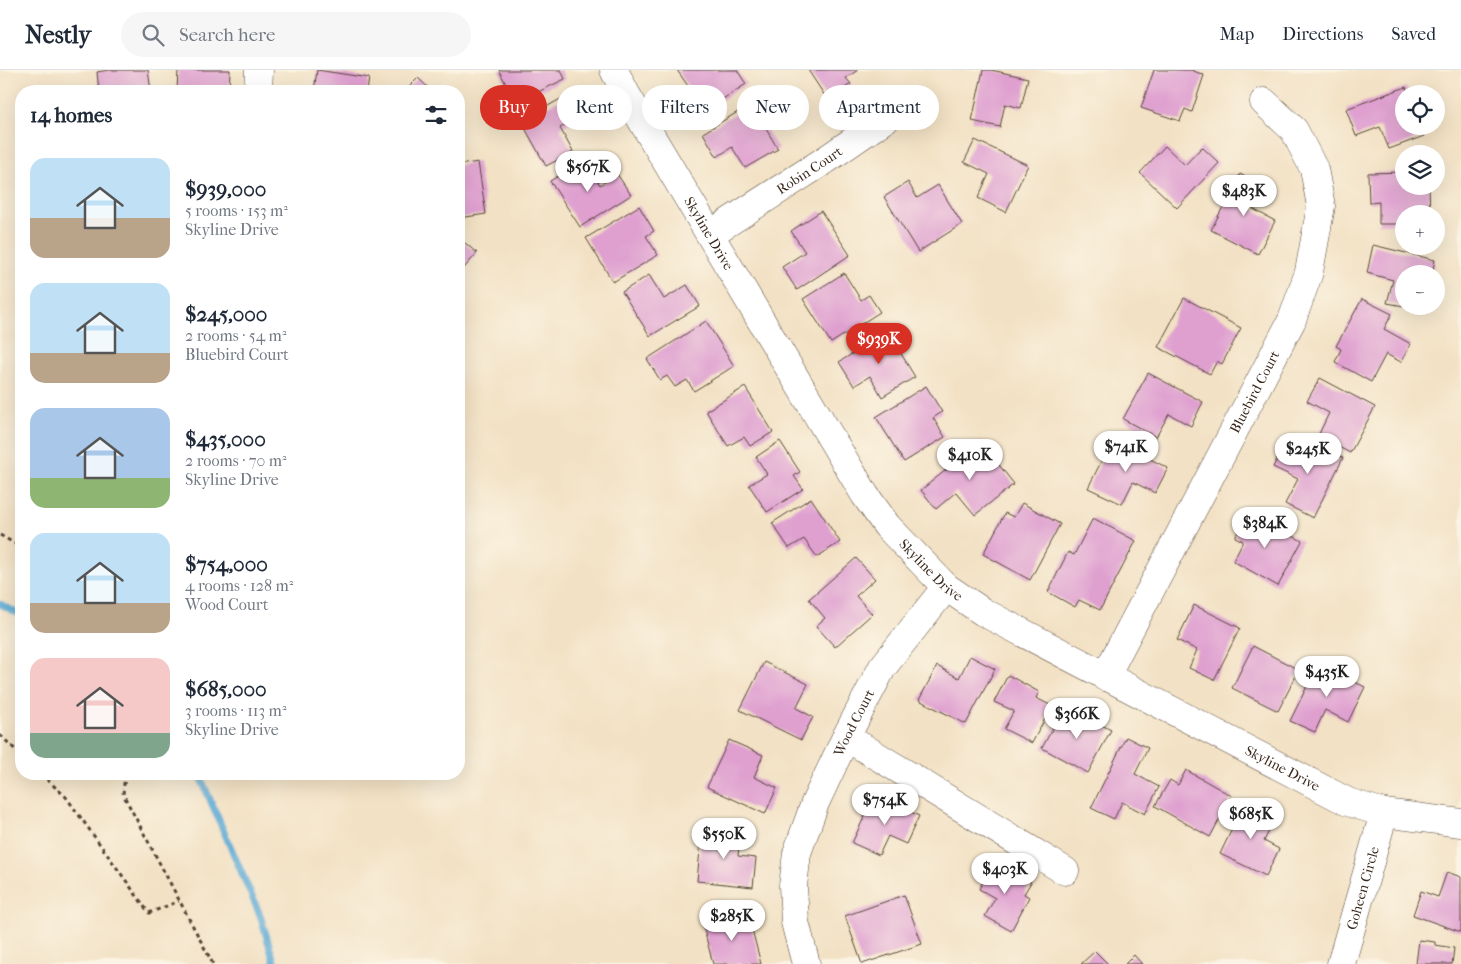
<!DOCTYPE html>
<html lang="en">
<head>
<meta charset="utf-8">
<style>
	:root { --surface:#fff; --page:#f6f6f7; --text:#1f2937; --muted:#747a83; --line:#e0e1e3; --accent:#d93025 }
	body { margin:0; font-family:"IM FELL French Canon",serif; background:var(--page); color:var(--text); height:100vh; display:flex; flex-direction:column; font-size:19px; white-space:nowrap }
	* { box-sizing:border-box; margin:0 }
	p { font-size:16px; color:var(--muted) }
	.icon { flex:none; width:28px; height:28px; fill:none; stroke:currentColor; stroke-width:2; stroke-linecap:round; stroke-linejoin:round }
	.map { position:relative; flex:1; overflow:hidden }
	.sheet { position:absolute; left:15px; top:15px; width:450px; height:695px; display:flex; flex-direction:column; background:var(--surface); border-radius:20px; box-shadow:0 5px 20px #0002 }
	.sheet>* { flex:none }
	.hud { position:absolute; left:480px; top:15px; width:475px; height:45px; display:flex; gap:10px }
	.fabs { position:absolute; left:1395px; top:15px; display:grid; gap:10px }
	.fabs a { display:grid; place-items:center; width:50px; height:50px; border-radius:50%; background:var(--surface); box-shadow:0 5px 20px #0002; font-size:25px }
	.price { position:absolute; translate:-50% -42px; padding:0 11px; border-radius:18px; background:#fff; color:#222; font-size:16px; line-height:32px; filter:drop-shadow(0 1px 2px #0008) }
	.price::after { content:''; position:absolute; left:50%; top:30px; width:15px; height:11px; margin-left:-8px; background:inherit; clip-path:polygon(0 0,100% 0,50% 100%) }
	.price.on { background:var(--accent); color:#fff }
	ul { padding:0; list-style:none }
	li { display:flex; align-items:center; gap:15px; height:125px; padding:0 15px }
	li span { display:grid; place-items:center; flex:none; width:140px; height:100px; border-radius:15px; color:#555 }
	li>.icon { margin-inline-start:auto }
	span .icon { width:60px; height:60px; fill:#fffc; stroke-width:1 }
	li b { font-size:21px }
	h2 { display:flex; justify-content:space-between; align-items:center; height:60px; padding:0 15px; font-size:21px }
	.tag { padding:0 18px; border-radius:22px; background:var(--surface); box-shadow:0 5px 20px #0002; font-size:18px; line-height:45px }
	.tag.on { background:var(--accent); color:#fff }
	header { display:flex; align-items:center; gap:30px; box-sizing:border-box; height:70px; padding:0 25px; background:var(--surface); border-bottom:1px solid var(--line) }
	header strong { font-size:24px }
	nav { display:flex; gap:28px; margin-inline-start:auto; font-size:18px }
	.search { width:350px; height:45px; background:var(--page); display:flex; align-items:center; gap:12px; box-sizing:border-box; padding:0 18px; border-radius:28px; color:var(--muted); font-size:19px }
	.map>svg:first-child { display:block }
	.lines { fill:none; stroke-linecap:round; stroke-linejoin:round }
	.stream { stroke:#5aa9d4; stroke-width:7 }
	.building { fill:#dfa0d0 }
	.minor-casing { stroke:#564537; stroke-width:29 }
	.path { stroke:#564537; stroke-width:3; stroke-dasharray:4 4; stroke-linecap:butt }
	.minor { stroke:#fff; stroke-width:28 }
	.labels { text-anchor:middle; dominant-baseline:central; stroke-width:4.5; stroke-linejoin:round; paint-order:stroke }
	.street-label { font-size:14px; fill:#3b2a1e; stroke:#fcf5e5 }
</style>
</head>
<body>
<header>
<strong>Nestly</strong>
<div class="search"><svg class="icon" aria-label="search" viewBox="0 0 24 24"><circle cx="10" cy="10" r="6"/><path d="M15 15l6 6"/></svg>Search here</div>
<nav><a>Map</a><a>Directions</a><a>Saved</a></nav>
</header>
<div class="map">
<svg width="1461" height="894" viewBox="0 0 1461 894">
	<rect width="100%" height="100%" fill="#fcf5e5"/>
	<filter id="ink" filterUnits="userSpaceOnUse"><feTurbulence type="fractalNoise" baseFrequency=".02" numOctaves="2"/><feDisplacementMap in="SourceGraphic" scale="10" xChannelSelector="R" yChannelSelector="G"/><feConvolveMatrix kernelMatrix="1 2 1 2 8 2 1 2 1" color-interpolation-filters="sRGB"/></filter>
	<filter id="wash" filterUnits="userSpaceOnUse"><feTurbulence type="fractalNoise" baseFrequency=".0096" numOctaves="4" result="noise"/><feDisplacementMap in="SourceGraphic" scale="20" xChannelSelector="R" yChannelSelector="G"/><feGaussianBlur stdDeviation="1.12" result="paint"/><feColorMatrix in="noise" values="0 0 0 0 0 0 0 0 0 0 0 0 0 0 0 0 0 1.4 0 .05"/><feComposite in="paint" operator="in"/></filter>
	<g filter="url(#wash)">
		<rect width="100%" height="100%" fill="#f2e1c4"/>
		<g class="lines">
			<path class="stream" d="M0 534 21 545
				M199 704 260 845 275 894"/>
		</g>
		<g id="blocks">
			<path class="building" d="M109 0H148L151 21H99L97 2Z
				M178 0H230L229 21H177Z
				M317 0 369 8 367 21H314Z
				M499 0H561L565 9 515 33Z
				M677 0H737L746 14 695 47 679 22 688 16Z
				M808 0H858L846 8 851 14 827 29Z
				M983 0H991L1028 8 1021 38 1005 34 1000 57 972 51Z
				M1154 0H1191L1204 5 1192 42 1185 39 1180 51 1141 38Z
				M418 8 432 21H405Z
				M1406 17 1408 24H1404V56H1421L1424 66 1389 79 1380 57 1356 66 1346 39Z
				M573 22 586 44 560 58 573 82 546 96 521 51Z
				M751 34 778 79 745 98 732 77 717 87 703 63Z
				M975 70 1028 95 1006 142 978 128 989 104 964 92Z
				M1165 76 1185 95 1202 77 1219 93 1177 138 1140 103Z
				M584 90 600 115 617 104 631 125 580 157 550 111Z
				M478 92 486 144 459 148V95Z
				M1404 102V116H1429L1430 144H1404V154H1379V132L1369 133 1368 103Z
				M1240 104 1265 118 1253 139 1275 151 1258 184 1211 160Z
				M19 107H21V159H18Z
				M908 112 917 128 938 115 962 154 918 182 884 127Z
				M639 136 654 161 646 166 658 185 613 212 586 168Z
				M821 141 850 185 797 220 782 197 805 182 791 161Z
				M459 168 477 183 459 204Z
				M1373 175 1435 190 1432 204H1404V236L1387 233 1393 210 1367 203Z
				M844 203 861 230 869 225 880 242 831 273 803 229Z
				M649 205 664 229 687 215 700 236 650 266 622 222Z
				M1184 228 1241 258 1222 294 1217 291 1210 304 1158 277Z
				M1362 229 1392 244 1384 259 1411 274 1401 292 1386 284 1371 312 1335 292 1341 279 1336 276Z
				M1406 236H1424L1423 241Z
				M706 251 734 296 694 321 687 310 675 317 667 306 660 310 647 289Z
				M888 262 915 307 882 327 870 306 854 316 839 292Z
				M1148 303 1203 332 1191 356 1169 344 1156 367 1123 349Z
				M1320 308 1375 337 1350 383 1318 366 1329 343 1307 331Z
				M926 316 942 342 933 348 945 367 904 392 876 347Z
				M745 317 773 362 750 376 744 367 728 376 706 341Z
				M1305 369 1343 388 1313 448 1285 434 1298 409 1273 397 1284 375 1299 383Z
				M1112 370 1168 398 1155 423 1133 412 1122 434 1088 418Z
				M780 371 800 402 794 406 803 419 767 442 749 415 767 404 756 387Z
				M981 372 1014 414 975 445 956 422 936 439 921 420Z
				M811 428 840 472 817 487 804 469 789 478 772 453Z
				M1022 433 1060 454 1030 510 983 484 1005 443 1014 447Z
				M1249 442 1302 471 1278 516 1233 491 1243 471 1235 467Z
				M1093 448 1136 471 1100 540 1079 530 1075 537 1048 522 1068 482 1074 485Z
				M856 488 875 509 856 526 872 544 835 577 816 556 825 548 809 529Z
				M1194 535 1240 558 1214 610 1189 598 1197 580 1177 570Z
				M1253 576 1299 600 1278 641 1232 618Z
				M970 586 995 599 966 654 919 630 937 596 959 608Z
				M764 592 808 614 796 638 813 647 801 670 740 640Z
				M1318 594 1365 617 1348 652 1325 640 1315 662 1290 651Z
				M1008 605 1039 622 1036 628 1052 636 1032 673 1004 659 1014 641 994 632Z
				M1062 641 1075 648 1077 642 1111 660 1088 703 1042 678Z
				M1126 667 1148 678 1135 704 1159 717 1145 744 1122 732 1114 749 1091 738Z
				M729 670 763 685 754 707 777 718 765 744 707 717Z
				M1186 700 1232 726 1210 767 1155 736 1170 710 1178 715Z
				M881 727 919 746 906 774 888 766 879 785 852 773 868 739 874 742Z
				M1246 730 1269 741 1263 753 1271 757 1264 771 1279 779 1266 806 1220 784Z
				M702 759 740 763 738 786 756 788 753 817 697 811Z
				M994 792 1031 812 1024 824 1029 827 1011 861 985 846 995 828 979 819Z
				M1447 802 1461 807V862L1413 845 1421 821 1438 827Z
				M904 825 922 874 862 894 845 846Z
				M748 844 761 894H713L703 856Z
				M1419 870 1435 872V875L1454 878 1452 894H1416Z
				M1095 881 1108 894H1081Z
				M1134 885 1142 894H1125Z"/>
		</g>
	</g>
	<g filter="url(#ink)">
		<use href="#blocks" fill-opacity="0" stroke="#564537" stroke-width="1"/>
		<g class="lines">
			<g class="minor-casing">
				<g id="minor">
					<path id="s1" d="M614 0 626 24 865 425 887 456 946 517 983 542 1348 732 1384 743 1461 753"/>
					<path d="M258 21 259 0"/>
					<path id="s2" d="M710 164 827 89 905 35"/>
					<path id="s3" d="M1105 607 1292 250 1309 202 1321 136 1314 99 1294 60 1264 32"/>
					<path d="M846 667 1065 801"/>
					<path id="s4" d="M806 894 795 852 793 816 797 783 815 733 846 667 882 598 946 517"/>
					<path id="s5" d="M1341 894 1384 743"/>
				</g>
			</g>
			<path class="path" d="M0 465 21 477
				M0 665 21 685
				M41 704 66 727 149 843 179 831
				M125 704 123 724 213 894"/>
			<use href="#minor" class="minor"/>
		</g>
	</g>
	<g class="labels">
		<g class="street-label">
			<text stroke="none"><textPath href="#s2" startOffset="118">Robin Court</textPath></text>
			<text stroke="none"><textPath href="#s1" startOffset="189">Skyline Drive</textPath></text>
			<text stroke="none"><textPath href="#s3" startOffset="322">Bluebird Court</textPath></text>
			<text stroke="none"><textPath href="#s1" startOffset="594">Skyline Drive</textPath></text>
			<text stroke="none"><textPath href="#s4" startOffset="255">Wood Court</textPath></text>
			<text stroke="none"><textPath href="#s1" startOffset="999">Skyline Drive</textPath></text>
			<text stroke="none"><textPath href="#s5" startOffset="79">Goheen Circle</textPath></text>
		</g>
	</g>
</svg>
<div class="fabs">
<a><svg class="icon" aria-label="locate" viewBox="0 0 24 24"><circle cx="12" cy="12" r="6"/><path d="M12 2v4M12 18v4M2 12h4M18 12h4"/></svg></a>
<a><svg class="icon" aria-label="layers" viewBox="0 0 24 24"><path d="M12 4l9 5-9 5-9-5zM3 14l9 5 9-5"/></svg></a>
<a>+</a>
<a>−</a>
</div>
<b class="price" style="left:588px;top:123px">$567K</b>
<b class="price" style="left:1244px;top:147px">$483K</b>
<b class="price on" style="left:879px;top:295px">$939K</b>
<b class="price" style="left:1126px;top:403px">$741K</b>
<b class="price" style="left:1308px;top:405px">$245K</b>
<b class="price" style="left:970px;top:411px">$410K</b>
<b class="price" style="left:1265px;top:479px">$384K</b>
<b class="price" style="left:1327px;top:628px">$435K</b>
<b class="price" style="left:1077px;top:670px">$366K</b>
<b class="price" style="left:885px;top:756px">$754K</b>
<b class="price" style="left:1251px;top:770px">$685K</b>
<b class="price" style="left:724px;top:790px">$550K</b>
<b class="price" style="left:1005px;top:825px">$403K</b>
<b class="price" style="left:732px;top:872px">$285K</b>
<div class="hud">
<a class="tag on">Buy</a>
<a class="tag">Rent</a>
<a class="tag">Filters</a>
<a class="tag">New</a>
<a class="tag">Apartment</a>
</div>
<section class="sheet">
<h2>14 homes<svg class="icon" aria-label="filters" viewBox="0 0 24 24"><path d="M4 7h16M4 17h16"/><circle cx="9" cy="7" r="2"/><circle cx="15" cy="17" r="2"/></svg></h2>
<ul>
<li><span style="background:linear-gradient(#bfe0f5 60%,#b9a48a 0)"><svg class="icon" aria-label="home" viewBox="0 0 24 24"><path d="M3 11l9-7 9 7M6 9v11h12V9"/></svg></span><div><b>$939,000</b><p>5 rooms · 153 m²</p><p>Skyline Drive</p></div></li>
<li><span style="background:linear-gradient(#bfe0f5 70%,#b9a48a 0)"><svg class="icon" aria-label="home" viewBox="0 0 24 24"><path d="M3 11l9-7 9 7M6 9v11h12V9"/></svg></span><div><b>$245,000</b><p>2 rooms · 54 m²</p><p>Bluebird Court</p></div></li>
<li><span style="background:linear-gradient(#a9c7e8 70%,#8fb573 0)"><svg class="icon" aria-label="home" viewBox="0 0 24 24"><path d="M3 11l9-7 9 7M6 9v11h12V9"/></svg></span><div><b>$435,000</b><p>2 rooms · 70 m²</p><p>Skyline Drive</p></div></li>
<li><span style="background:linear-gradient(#bfe0f5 70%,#b9a48a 0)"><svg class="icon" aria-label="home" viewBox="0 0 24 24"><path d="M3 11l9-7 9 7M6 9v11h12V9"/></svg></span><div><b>$754,000</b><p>4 rooms · 128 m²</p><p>Wood Court</p></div></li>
<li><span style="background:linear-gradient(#f6c9c9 75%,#7fa58c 0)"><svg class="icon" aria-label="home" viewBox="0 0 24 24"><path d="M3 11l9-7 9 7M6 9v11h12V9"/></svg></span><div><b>$685,000</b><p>3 rooms · 113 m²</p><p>Skyline Drive</p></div></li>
</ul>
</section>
</div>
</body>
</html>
